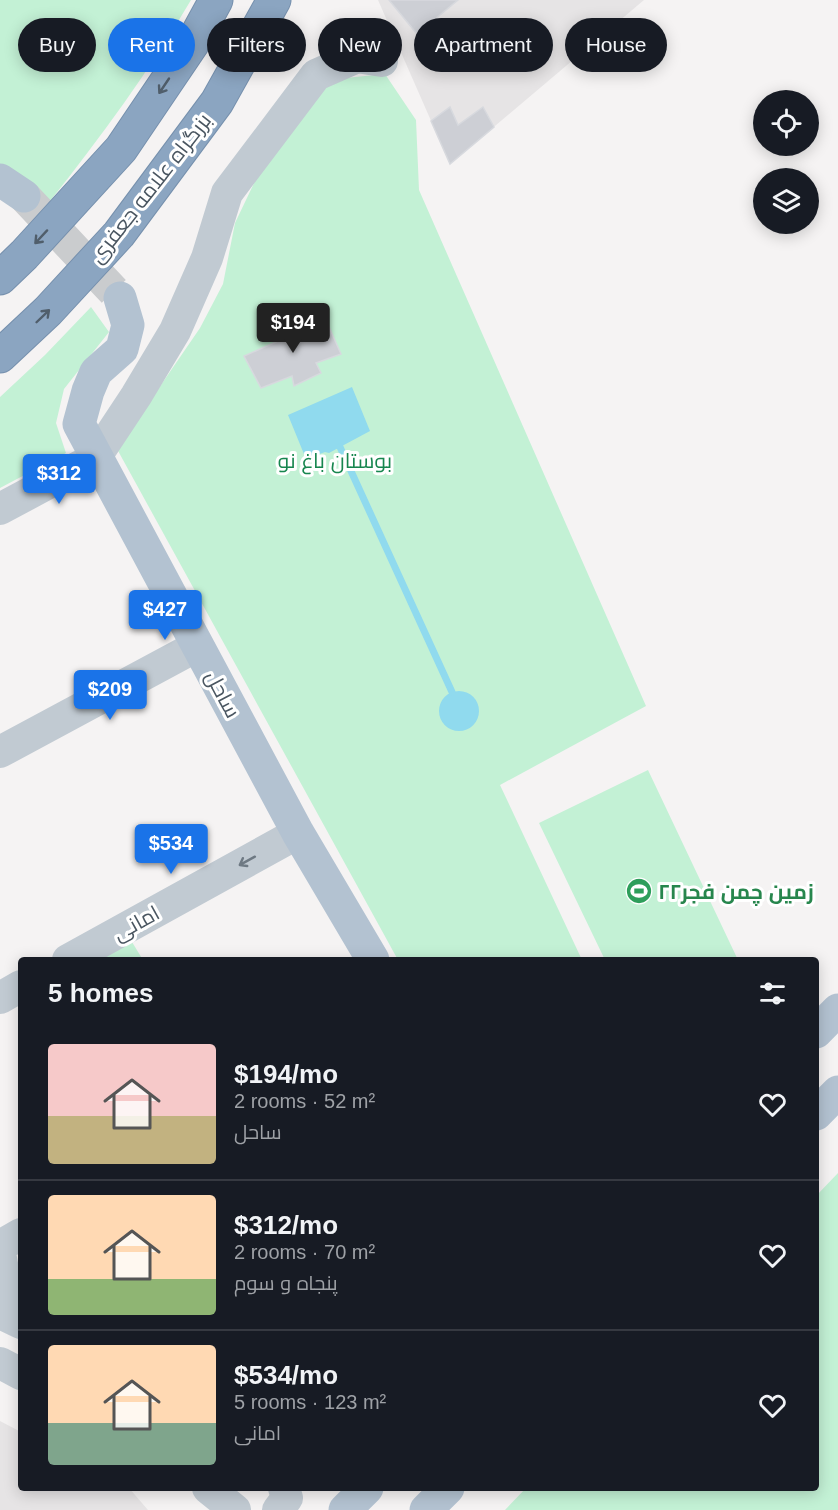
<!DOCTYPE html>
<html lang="en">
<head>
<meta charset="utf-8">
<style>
	:root { --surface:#171b24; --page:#20242c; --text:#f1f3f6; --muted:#9ea1a6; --line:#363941; --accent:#1a73e8 }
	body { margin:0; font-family:Arial,Cairo,sans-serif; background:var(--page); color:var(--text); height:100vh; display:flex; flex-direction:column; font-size:22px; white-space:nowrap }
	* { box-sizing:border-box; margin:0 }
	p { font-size:20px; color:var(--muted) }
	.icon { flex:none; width:33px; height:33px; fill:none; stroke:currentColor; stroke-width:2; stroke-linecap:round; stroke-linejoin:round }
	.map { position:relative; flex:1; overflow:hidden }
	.sheet { position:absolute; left:18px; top:957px; width:801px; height:534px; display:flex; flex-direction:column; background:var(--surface); border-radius:6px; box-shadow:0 3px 15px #0003 }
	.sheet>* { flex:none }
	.top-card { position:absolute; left:18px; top:18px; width:802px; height:54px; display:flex; gap:12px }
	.buttons { position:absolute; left:753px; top:90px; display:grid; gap:12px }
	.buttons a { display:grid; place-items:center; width:66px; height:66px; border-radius:50%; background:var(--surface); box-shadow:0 3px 15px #0003; font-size:30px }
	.price { position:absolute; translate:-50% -51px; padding:0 14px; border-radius:6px; background:var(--accent); color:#fff; font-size:20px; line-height:39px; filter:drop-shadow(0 2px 3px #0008) }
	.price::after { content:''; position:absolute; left:50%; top:36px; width:18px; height:14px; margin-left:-9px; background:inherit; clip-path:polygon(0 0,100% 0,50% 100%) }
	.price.current { background:#222; color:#fff }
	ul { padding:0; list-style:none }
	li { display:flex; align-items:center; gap:18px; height:150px; padding:0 30px }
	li+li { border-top:2px solid var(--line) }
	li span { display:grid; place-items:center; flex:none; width:168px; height:120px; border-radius:6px; color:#555 }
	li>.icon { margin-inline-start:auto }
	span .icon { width:72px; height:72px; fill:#fffc; stroke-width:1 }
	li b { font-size:26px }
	h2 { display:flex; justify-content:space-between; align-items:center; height:72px; padding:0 30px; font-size:26px }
	.pill { padding:0 21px; border-radius:27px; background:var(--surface); box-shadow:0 3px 15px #0003; font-size:21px; line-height:54px }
	.pill.current { background:var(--accent); color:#fff }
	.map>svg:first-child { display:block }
	.education { fill:#e6e4e5 }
	.green { fill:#c3f1d5 }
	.water { fill:#90daee }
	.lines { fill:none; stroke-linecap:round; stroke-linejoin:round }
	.stream { stroke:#90daee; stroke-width:7 }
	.building { fill:#cdcfd5; stroke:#d7d9de; stroke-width:1.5 }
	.major-tunnel { stroke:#caccce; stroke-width:33; stroke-dasharray:33 16; stroke-linecap:butt }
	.highway-casing { stroke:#7690ad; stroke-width:35 }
	.minor { stroke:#c1cad2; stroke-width:32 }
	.major { stroke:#b3c2d1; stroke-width:33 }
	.highway { stroke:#8ba5c1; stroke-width:33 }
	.oneway { stroke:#505e6b }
	.oneway2 { stroke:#6e7983 }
	.labels { text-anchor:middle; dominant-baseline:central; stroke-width:6; stroke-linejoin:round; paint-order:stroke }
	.street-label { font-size:21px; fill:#4a5661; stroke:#fff }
	.park-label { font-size:21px; fill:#17864f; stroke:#fff }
	.leisure-label { font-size:21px; font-weight:bold; fill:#27864d; stroke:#fff; text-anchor:start }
</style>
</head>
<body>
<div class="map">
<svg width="838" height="1510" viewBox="0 0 838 1510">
	<rect width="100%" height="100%" fill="#f5f3f3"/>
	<path class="education" d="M378 0H644L450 164Z
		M0 1421 21 1432V1488H129L148 1510H0Z"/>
	<path class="green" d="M0 0H191C149 71 101 137 50 201L0 165Z
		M385 74 416 120 419 190 646 706 500 785 582 960H398L117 449 200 328 223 284 235 223 266 158 325 80Z
		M91 307 109 332 64 389 56 423 66 453 0 488V397L45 355Z
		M648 770 738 960H605L539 823Z
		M132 942 143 960H100Z
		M838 1173V1510H505L526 1488H816V1196Z"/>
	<path class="water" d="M352 387 370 431 329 453 325 452 306 459 288 415Z
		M439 711a20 20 0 1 1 40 0a20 20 0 1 1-40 0Z"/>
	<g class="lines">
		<path class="stream" d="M340 447 452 692"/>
	</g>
	<path class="building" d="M389 0H458L417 34Z
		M450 107 458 125 483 107 494 127 450 164 431 121Z
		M288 318 298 335 325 318 341 354 316 363 321 373 294 386 292 376 261 388 244 356 276 342 270 326Z"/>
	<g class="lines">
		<path class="major-tunnel" d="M24 196 120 298"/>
		<g class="highway-casing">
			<path id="highway" d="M0 278 24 255 121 149 192 44 216 0
				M0 356 48 311 119 234 217 102 274 0"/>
		</g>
		<path class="minor" d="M0 509 95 458 136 396 175 331 207 258 227 193 316 75 357 57 382 61
			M0 752 197 646
			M68 960 298 833
			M0 998 21 986
			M0 1246 21 1234
			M0 1253 5 1281 21 1296
			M0 1313 21 1323
			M0 1363 21 1374
			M208 1488 235 1510
			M278 1510 287 1498 284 1488"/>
		<path class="major" d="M0 180 24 196
			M120 298 128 325 122 349 96 372 88 391 79 424 298 833 373 960
			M816 1032 838 1010
			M816 1114 838 1092
			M345 1510 367 1488
			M426 1510 448 1488"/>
		<use href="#highway" class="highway"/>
	</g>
	<defs><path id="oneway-shaft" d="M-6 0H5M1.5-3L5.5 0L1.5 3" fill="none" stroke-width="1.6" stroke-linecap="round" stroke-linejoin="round" transform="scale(1.5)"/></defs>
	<g class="oneway">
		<use href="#oneway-shaft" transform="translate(164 86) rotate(124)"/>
		<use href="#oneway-shaft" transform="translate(41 237) rotate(133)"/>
		<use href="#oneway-shaft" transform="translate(43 316) rotate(-44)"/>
	</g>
	<use class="oneway2" href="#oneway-shaft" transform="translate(247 861) rotate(151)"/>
	<defs>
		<g id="stadium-disc" transform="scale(1.35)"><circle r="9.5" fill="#2e9e5b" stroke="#fff"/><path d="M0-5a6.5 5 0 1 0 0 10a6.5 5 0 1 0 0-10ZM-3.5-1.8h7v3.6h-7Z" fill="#fff"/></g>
	</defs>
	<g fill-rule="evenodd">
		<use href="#stadium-disc" x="639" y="891"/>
	</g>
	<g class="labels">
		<g class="street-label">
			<text transform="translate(150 188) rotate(-52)">بزرگراه علامه جعفری</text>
			<text transform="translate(223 694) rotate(62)">ساحل</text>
			<text transform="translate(136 923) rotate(-29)">امانی</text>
		</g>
		<g class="park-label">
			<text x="335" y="460">بوستان باغ نو</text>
		</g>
		<g class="leisure-label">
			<text x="658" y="891">زمین چمن فجر۲۲</text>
		</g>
	</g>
</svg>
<div class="buttons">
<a><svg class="icon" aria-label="locate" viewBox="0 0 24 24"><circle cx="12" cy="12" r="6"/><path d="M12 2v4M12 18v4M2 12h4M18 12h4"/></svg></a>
<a><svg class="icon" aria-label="layers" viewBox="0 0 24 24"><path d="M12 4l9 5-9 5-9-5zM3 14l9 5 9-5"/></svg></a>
</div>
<b class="price current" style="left:293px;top:354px">$194</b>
<b class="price" style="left:59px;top:505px">$312</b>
<b class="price" style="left:165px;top:641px">$427</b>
<b class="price" style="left:110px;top:721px">$209</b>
<b class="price" style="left:171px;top:875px">$534</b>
<div class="top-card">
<a class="pill">Buy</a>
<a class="pill current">Rent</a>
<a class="pill">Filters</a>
<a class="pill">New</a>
<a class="pill">Apartment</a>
<a class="pill">House</a>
</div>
<section class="sheet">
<h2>5 homes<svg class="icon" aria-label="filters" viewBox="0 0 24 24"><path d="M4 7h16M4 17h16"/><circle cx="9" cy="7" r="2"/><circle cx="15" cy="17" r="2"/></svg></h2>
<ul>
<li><span style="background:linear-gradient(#f6c9c9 60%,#c2b280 0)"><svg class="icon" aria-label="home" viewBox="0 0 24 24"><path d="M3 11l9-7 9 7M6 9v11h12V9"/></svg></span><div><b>$194/mo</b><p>2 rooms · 52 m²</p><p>ساحل</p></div><svg class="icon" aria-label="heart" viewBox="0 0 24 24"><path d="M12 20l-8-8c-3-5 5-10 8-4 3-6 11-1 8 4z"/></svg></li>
<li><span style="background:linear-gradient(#ffd9b3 70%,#8fb573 0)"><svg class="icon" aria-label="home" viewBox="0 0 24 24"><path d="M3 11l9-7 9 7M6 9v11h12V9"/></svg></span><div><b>$312/mo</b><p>2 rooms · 70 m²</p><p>پنجاه و سوم</p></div><svg class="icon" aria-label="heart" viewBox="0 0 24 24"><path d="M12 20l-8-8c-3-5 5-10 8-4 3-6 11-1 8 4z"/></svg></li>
<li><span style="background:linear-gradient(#ffd9b3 65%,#7fa58c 0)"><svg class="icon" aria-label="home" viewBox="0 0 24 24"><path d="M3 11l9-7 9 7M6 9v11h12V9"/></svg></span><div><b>$534/mo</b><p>5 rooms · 123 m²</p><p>امانی</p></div><svg class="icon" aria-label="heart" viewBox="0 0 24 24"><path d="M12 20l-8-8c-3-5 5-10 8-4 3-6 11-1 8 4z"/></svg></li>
</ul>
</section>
</div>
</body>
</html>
